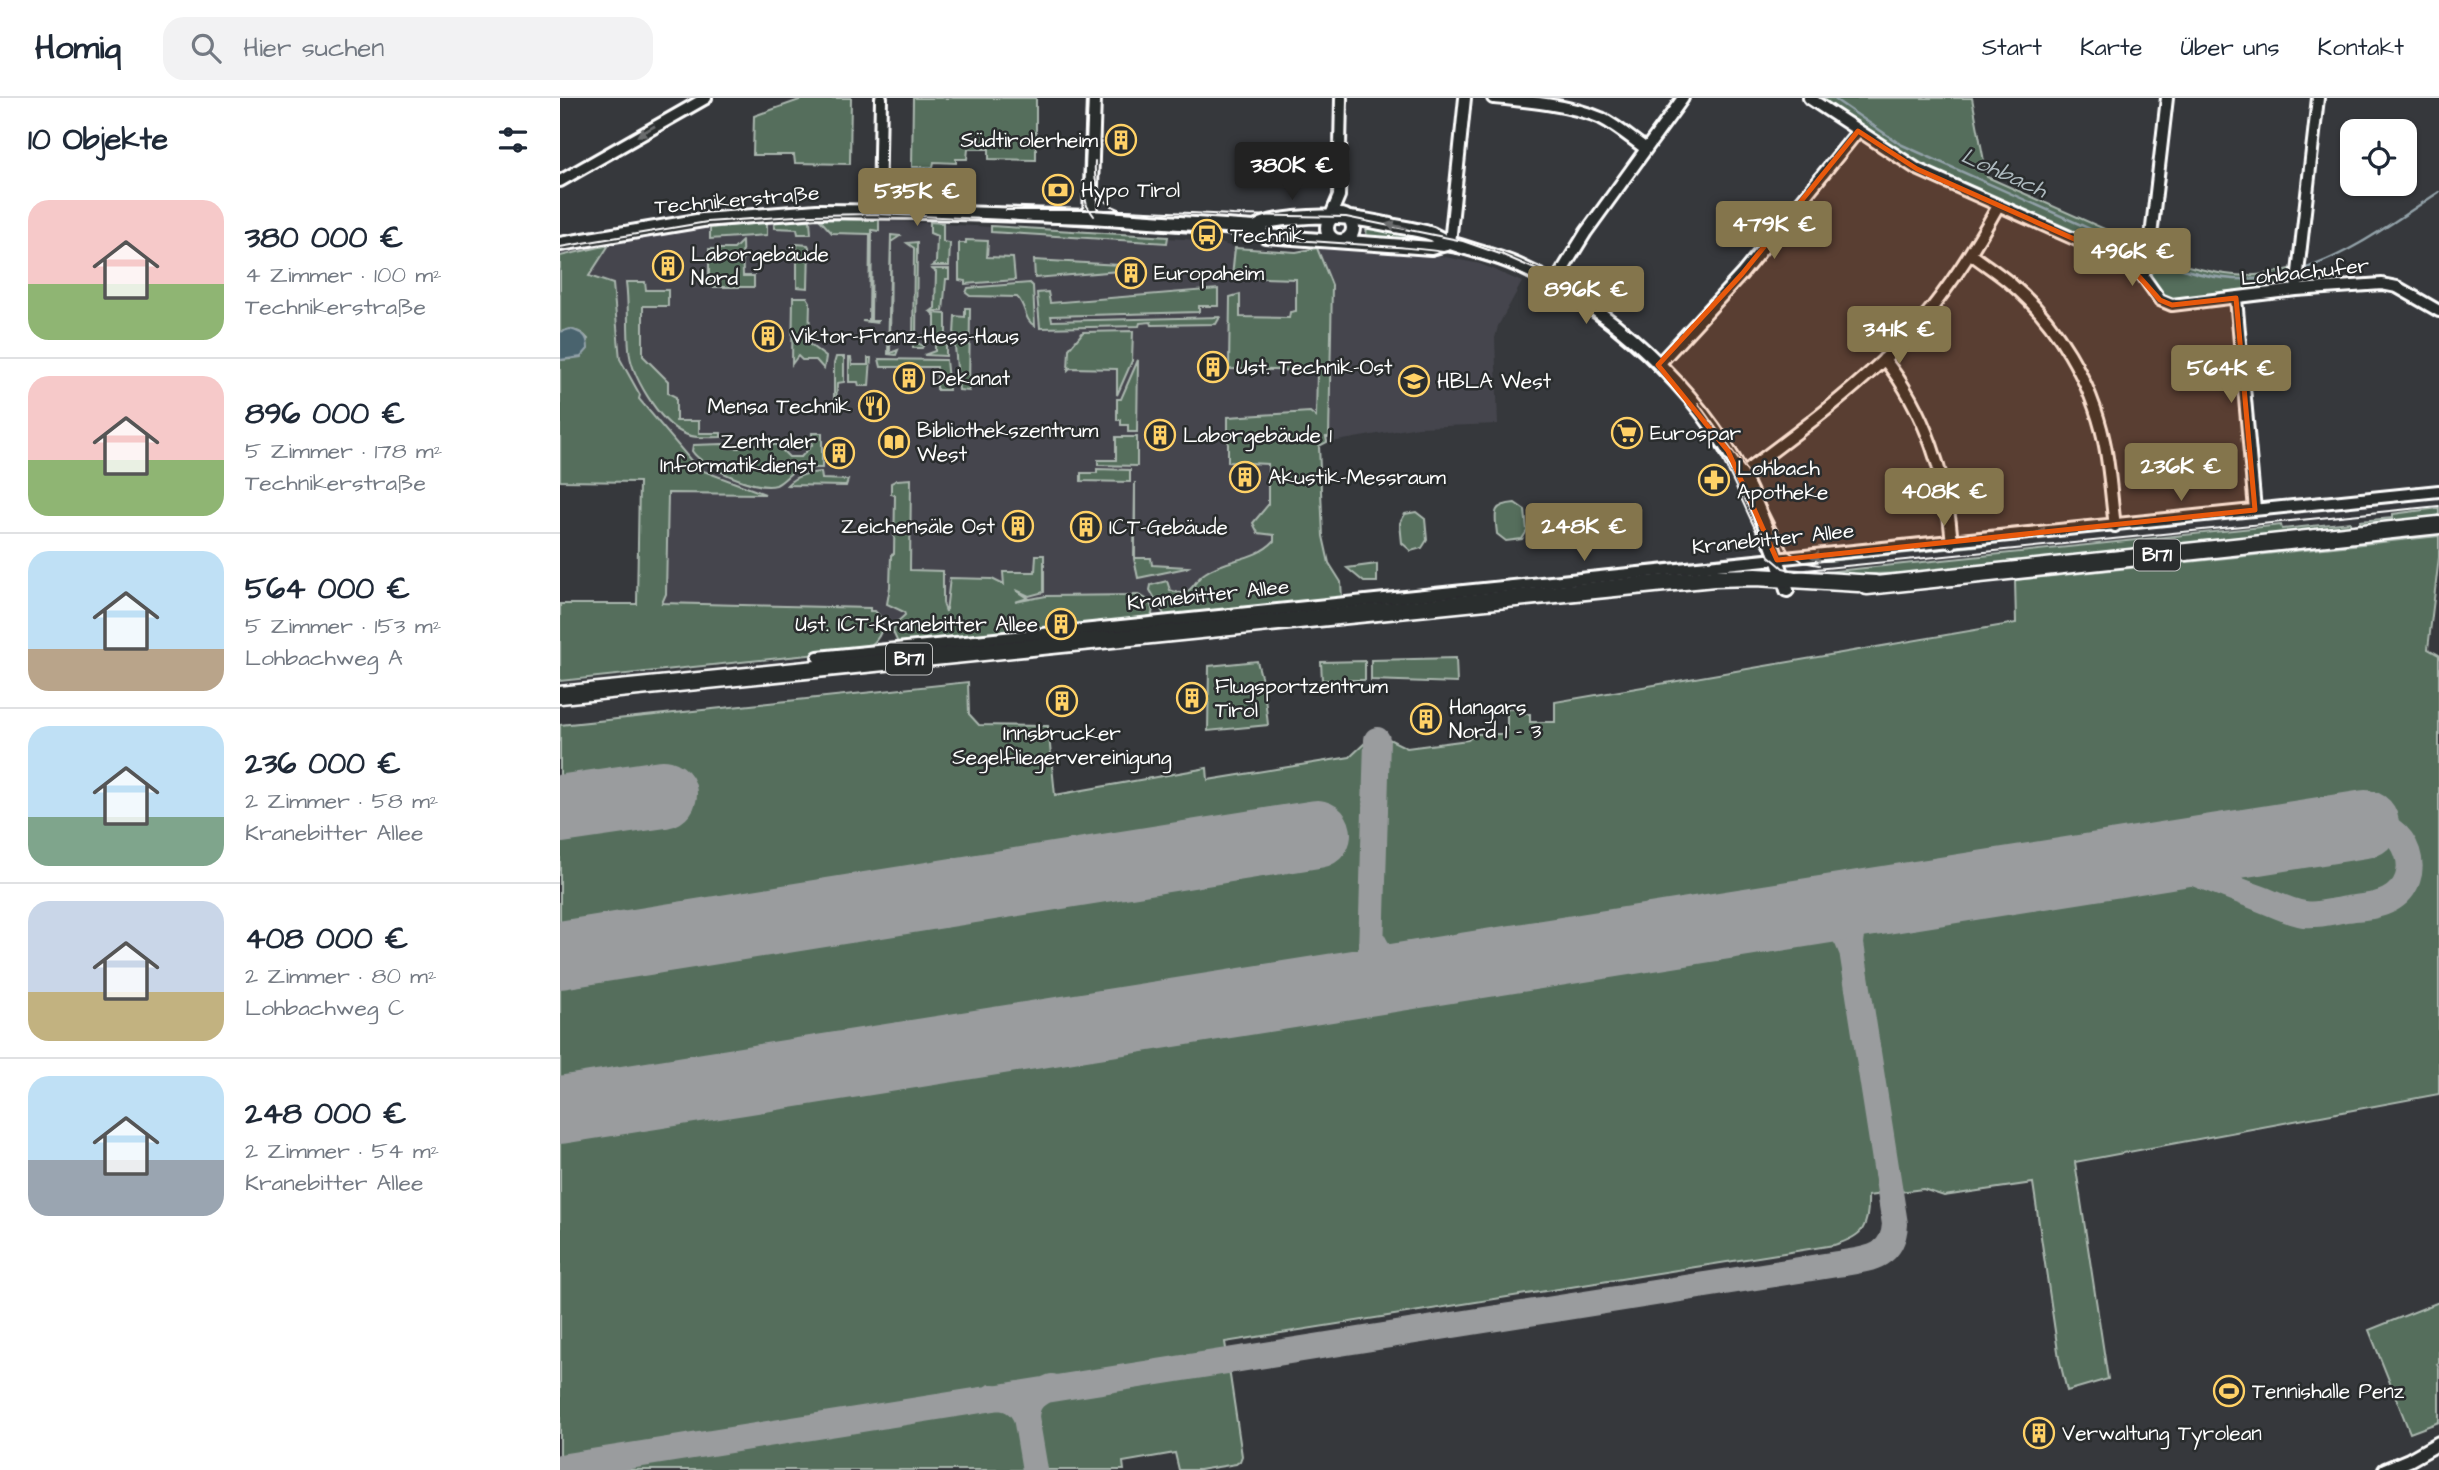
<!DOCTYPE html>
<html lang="de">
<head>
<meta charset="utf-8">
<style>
	:root { --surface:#fff; --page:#f2f2f3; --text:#1f2937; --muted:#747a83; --line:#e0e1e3; --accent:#84754c }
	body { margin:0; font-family:"Architects Daughter",sans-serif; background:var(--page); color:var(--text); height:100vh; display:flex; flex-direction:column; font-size:26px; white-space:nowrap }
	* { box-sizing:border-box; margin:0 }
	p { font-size:23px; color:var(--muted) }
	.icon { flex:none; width:38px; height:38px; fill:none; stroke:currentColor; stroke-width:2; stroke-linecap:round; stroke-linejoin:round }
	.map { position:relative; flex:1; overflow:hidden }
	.sheet { display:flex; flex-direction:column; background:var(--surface); width:560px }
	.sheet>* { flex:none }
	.tools { position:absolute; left:1780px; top:21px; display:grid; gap:14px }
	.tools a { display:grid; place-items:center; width:77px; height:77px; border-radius:14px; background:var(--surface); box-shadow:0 2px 5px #0004; font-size:35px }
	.price { position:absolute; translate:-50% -60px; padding:0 16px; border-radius:7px; background:var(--accent); color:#fff; font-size:23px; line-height:46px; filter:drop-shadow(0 2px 4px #0008) }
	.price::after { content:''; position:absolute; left:50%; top:42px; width:21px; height:16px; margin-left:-10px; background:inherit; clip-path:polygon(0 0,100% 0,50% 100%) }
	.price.current { background:#222; color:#fff }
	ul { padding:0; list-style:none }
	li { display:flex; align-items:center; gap:21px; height:175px; padding:0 28px }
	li+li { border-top:2px solid var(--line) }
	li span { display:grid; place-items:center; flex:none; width:196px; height:140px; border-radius:21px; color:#555 }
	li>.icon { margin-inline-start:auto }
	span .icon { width:84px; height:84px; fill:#fffc; stroke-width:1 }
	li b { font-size:30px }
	h2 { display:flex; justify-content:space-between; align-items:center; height:84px; padding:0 28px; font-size:30px }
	header { display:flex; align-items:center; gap:42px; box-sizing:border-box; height:98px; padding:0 35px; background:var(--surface); border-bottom:2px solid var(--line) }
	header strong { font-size:33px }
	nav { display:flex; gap:38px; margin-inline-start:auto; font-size:24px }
	.search { width:490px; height:63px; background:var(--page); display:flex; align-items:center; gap:18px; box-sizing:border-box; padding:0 24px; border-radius:21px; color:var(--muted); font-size:26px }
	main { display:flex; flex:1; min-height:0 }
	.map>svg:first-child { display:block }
	.built { fill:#45454d }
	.green { fill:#546e5c; stroke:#aab6ae; stroke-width:2 }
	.water { fill:#49636e; stroke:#92a1a8; stroke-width:2 }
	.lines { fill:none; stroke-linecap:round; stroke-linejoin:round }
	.stream { stroke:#92a1a8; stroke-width:2.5 }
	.taxiway { stroke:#9a9c9e; stroke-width:26 }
	.runway { stroke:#9a9c9e; stroke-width:68 }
	.minor-casing { stroke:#fff; stroke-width:16 }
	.tertiary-casing { stroke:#fff; stroke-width:18 }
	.primary-casing { stroke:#fff; stroke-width:21 }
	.minor { stroke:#2a2d2e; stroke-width:10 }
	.tertiary { stroke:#2a2d2e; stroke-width:12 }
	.primary { stroke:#2a2d2e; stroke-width:16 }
	.tram { stroke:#fff; stroke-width:2 }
	.oneway { fill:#6a6c6d }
	.marked { fill:#e8590c; fill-opacity:0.2; stroke:#e8590c; stroke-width:5; stroke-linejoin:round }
	.labels { text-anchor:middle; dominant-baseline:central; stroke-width:5; stroke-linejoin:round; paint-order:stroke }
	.shield { fill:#2a2d2e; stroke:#bfc0c0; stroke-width:2 }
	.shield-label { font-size:19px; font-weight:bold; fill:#fff }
	.poi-label { font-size:21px; fill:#fff; stroke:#2a2d2e; text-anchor:start }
	.street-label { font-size:21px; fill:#fff; stroke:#2a2d2e }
	.water-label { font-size:23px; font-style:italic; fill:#adb9be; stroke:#2a2d2e }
</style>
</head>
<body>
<header>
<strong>Homiq</strong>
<div class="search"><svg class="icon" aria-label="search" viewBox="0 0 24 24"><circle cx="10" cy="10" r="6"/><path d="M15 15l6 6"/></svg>Hier suchen</div>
<nav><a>Start</a><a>Karte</a><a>Über uns</a><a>Kontakt</a></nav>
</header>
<main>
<section class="sheet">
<h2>10 Objekte<svg class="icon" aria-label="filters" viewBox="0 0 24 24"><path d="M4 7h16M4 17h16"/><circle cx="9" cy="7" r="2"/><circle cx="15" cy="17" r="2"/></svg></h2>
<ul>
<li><span style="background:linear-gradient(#f6c9c9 60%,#8fb573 0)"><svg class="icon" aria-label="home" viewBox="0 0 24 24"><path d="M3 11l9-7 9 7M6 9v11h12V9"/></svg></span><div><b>380 000 €</b><p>4 Zimmer · 100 m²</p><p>Technikerstraße</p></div></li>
<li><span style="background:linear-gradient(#f6c9c9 60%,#8fb573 0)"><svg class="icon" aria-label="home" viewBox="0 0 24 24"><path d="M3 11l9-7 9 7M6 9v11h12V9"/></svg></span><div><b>896 000 €</b><p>5 Zimmer · 178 m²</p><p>Technikerstraße</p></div></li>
<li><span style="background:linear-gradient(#bfe0f5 70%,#b9a48a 0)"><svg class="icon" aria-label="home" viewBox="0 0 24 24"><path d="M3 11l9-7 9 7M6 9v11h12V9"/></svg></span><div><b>564 000 €</b><p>5 Zimmer · 153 m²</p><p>Lohbachweg A</p></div></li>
<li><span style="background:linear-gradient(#bfe0f5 65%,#7fa58c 0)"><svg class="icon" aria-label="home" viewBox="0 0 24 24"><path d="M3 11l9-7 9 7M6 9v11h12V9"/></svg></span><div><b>236 000 €</b><p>2 Zimmer · 58 m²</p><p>Kranebitter Allee</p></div></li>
<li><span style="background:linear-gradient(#c9d6e8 65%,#c2b280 0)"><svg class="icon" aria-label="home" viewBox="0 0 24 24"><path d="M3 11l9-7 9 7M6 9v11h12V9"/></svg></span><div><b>408 000 €</b><p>2 Zimmer · 80 m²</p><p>Lohbachweg C</p></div></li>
<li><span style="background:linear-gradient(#bfe0f5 60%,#9aa5b1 0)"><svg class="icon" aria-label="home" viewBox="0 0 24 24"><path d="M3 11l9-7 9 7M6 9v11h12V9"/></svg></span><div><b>248 000 €</b><p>2 Zimmer · 54 m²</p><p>Kranebitter Allee</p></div></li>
</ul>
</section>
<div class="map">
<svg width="1879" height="1372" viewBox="0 0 1879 1372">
	<rect width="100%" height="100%" fill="#36383c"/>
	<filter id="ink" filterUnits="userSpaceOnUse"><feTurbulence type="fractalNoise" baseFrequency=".0143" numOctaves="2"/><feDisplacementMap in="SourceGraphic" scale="14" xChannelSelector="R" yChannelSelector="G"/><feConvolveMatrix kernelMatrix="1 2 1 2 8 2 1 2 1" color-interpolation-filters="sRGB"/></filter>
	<g filter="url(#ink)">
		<path class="built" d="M318 122 655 143 675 150 736 154 757 150 871 156 920 166 962 184 938 228 935 240 938 326 858 329 760 346 763 438 594 508 324 526 86 518 95 384 0 306V154L89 138 160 129 250 123Z"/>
		<path class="green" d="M245 0H291L290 66 235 65 234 57H193L194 18Z
			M353 0H476V62L429 61V51H408L407 61H396V65L374 64 373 69H352Z
			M1249 0H1412L1427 79 1628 168C1673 180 1693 181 1738 169L1747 177 1737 182 1736 192 1612 207 1566 164 1357 71Z
			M264 121 319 122V133L312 132 311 223H318L317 225 302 223H309L310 136 272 135 260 122Z
			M250 122 251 136H238L237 131 215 130 214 124Z
			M207 124V137L150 141V130Z
			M370 124 383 125V144L390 145 389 168H372L376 165 377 138 370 135Z
			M807 125 869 138V144L806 141Z
			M431 128 608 139 607 145 431 134Z
			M331 137 340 138 331 144 330 255 338 252 336 257 328 256Z
			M406 142 428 143 427 159 453 160 455 182 405 186V183L399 182V145H406Z
			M182 143 183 178H194V189H149V151H174Z
			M357 144 356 244 363 248 362 250H353L354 150 347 145Z
			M237 146 248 147 249 149 248 190 237 189Z
			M49 147 29 178 53 186 60 261 80 297 79 301 138 371 205 396 108 395 106 496 102 505 310 510V513H315C329 526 320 543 305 551L0 583V506H77L79 384 0 383V262L11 261 28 241C20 231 11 231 0 234V158Z
			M675 150 736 154 757 150 772 187 769 339H766L767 344 759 348 763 438 769 465 781 484 782 500 610 519 605 518 590 492 591 487 607 483 610 492C633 502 631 484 645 475 667 460 695 463 714 443V437L698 435 693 425 708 407V366L668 364V319L750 314 756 319 757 273 669 271 670 199 680 196V219L729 220 730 214 736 213V181L672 179Z
			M474 162 559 167V173L475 180Z
			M372 171H389V181H386L383 213H371L375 210 376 174Z
			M66 184H85L86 192H108V208H83V258L108 283V295L116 299V323H139V335H161V339C148 339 134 341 123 335 99 324 70 276 69 250 67 228 69 206 66 184Z
			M470 185 473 188 475 228C464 223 466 207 457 199L410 198 406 195 408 190Z
			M658 191V208H639V214L491 218 492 223 660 219 656 226 592 227 591 224 580 225 579 228 480 230 477 195 488 194 490 205Z
			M233 199H247L250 204 249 246 266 259 264 271 256 262H242L238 258 232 266Z
			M405 210H410L409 293 399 292 394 237 395 218 405 219Z
			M372 215 386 216V258L364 257 375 253V218Z
			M573 233 572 263 557 297V271L510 270 508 272 509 251 523 234Z
			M276 259H284V284L277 285 276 312H274V266Z
			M289 260H291L292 267H308V260H311L309 288H299L298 284H289Z
			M319 261 386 262 389 292H377V269H321Z
			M578 262 577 334H568V327H561V322H557V301H561Z
			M252 335H262V370C253 370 242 369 234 373 228 377 223 384 216 387 197 393 142 369 132 353L133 347 163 346 167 350H179L184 346 217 347 229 359H241L252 347Z
			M556 339H577V368L538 367V362H556Z
			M537 371 570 372V384L521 383V375H537Z
			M261 374 262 381 288 382 286 388 227 387C236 377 249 375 261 374Z
			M351 381 350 472 383 473V505L386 514 390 480 432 481 444 487 443 474H475L476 457H484V494L469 498 456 492 468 500 455 504 486 498 578 497C589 500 598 513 588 522L344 547 338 545 333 534 336 525 345 517 344 514 327 506 330 489 331 457 334 456 335 397 331 396V385L337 382Z
			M575 384V460H591L592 467 628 469 626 470 578 480 574 461Z
			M955 405 965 412 967 433 962 441 946 443 937 436C935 415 931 407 955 405Z
			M1879 410V422L1360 475 1266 477V474L1721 427 1722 431 1790 424V428L1800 427V423L1833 420V416Z
			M856 414 865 421 867 442 862 450 851 453 842 445 840 425 845 416Z
			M1879 438V459L1868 551 1879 557V996L1515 1064 1548 1281 1507 1293 1499 1260 1473 1085 1384 1098 1363 1091 1308 1098C1309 1129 1304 1138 1274 1147L665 1244 682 1358 680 1363 676 1366 639 1372H619L615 1355 563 1364 564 1372H0V627L408 584 409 616 419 627 488 628 495 697 647 670 648 682 790 659 806 644 817 642 829 641 847 650 908 642 915 636H947V611H964V616H970V624H995V604L1456 525 1455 482Z
			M1425 444 1427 447 1268 463H1256L1255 461Z
			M817 466V484H804L787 470Z
			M896 560 897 585 811 582V562Z
			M697 563 704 590 708 627 648 633 649 568Z
			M805 563V582H762L761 564Z
			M1879 1204V1265L1877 1266 1879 1271V1324L1850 1335 1809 1232Z"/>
		<path class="water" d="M10 231C23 235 28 237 28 251L21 259 0 262V234Z"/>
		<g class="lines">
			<path class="stream" d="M1273 0 1340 46 1586 156
				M1592 159C1636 179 1686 189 1734 174
				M1741 172C1793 155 1833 124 1879 94"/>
			<path class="taxiway" d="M1582 761 1603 763C1635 775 1667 788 1699 800 1713 805 1729 814 1744 816 1758 818 1774 813 1787 811 1800 809 1817 809 1829 802 1868 781 1847 722 1805 726
				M1237 816C1264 815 1282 824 1291 851
				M812 841C826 871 845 873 875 873
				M773 889C792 882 804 874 811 854L817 642
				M432 1299C449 1299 459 1303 466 1319 467 1302 476 1295 492 1289
				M466 1319 475 1372
				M0 1369C425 1300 851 1234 1277 1166 1305 1161 1333 1162 1335 1126L1291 846C1292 823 1307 808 1329 802"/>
			<path class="runway" d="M0 711 103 696
				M0 857 757 736
				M0 1012 1805 726"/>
			<g class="minor-casing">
				<path id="minor" d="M933 0C966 3 1011 7 1041 20 1057 28 1072 41 1086 51
					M1249 0 1357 71 1566 164 1583 178 1600 202 1612 207 1736 192 1822 186 1837 189 1879 213
					M0 83 146 0
					M319 113 321 0
					M771 117 779 98 781 0
					M890 145 905 0
					M1411 156C1424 166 1438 175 1450 185 1497 224 1531 283 1544 343 1550 370 1551 399 1555 428
					M1583 178 1588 164 1607 0
					M994 186 1026 134 1123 0
					M1736 192 1758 0
					M1676 200 1695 412
					M1324 261C1365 312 1387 380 1392 445
					M1098 267 1182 176 1298 33
					M1182 376C1247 328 1320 274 1371 211 1397 178 1418 144 1438 108
					M258 559 1879 393"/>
			</g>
			<g class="tertiary-casing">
				<path id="tertiary" d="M767 130a13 13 0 1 1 26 0a13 13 0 1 1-26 0Z
					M530 119 534 0
					M695 130C708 122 720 122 735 120 772 116 799 120 835 128 847 130 860 132 872 136 878 139 884 143 891 145 913 153 935 157 957 167 1047 207 1137 290 1183 378 1199 410 1217 457 1227 492
					M0 146 143 122 257 113 363 114 530 119 695 130 705 138 871 150 890 145
					M1825 1372 1849 1362 1879 1345"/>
			</g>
			<g class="primary-casing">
				<path id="primary" d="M1307 488 1879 427
					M0 597 1154 480 1196 479 1315 486"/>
			</g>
			<use href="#minor" class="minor"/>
			<use href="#tertiary" class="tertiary"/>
			<use href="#primary" class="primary"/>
			<path class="tram" d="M528 0 524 95 527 108 534 118
				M535 63C534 84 536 103 559 111
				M446 112H566L673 117 786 119 903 143 943 157 977 172
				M0 149 147 124 251 117 316 116 446 122 837 149C869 152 901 154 932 165 1017 193 1105 267 1152 343 1175 380 1188 421 1209 458L1223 470 1236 473 1879 408
				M1138 305 1191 379 1228 453 1243 464 1259 467"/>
		</g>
		<defs><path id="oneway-solid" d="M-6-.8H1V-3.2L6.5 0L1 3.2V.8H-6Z" transform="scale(1.75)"/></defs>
		<g class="oneway">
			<use href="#oneway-solid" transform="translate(86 33) rotate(150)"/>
			<use href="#oneway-solid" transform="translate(836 128) rotate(-167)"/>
			<use href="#oneway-solid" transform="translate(1487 434) rotate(174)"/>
			<use href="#oneway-solid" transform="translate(1261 458) rotate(174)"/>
		</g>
	</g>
	<path class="marked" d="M1298 33 1357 71 1566 164 1600 202 1612 207 1676 200 1695 412 1217 462 1168 353 1098 267 1182 176Z"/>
	<defs>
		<g id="building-ring" transform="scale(1.575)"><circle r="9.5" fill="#2a2d2e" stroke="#ffd166" stroke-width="1.5"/><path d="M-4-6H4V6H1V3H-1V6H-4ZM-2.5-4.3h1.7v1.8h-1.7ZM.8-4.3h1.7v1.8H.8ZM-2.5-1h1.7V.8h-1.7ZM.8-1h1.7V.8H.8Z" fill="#ffd166"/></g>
		<g id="bank-ring" transform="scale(1.575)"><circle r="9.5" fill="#2a2d2e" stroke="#ffd166" stroke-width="1.5"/><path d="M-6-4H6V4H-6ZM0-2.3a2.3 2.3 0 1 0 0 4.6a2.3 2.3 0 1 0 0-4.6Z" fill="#ffd166"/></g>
		<g id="bus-ring" transform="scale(1.575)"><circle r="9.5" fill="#2a2d2e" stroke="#ffd166" stroke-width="1.5"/><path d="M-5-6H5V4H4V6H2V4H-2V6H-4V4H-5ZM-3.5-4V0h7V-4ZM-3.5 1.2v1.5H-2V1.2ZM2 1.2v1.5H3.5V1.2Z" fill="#ffd166"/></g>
		<g id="school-ring" transform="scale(1.575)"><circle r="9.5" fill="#2a2d2e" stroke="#ffd166" stroke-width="1.5"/><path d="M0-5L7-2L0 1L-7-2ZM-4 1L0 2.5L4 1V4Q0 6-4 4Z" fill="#ffd166"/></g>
		<g id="restaurant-ring" transform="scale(1.575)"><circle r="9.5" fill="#2a2d2e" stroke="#ffd166" stroke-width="1.5"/><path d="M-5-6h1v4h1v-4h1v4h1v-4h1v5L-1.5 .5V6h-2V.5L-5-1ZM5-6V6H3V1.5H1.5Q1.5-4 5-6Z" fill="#ffd166"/></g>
		<g id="supermarket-ring" transform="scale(1.575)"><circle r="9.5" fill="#2a2d2e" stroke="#ffd166" stroke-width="1.5"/><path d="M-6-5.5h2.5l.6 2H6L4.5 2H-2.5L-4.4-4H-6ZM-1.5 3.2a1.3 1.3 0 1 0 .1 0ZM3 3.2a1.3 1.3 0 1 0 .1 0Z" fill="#ffd166"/></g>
		<g id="library-ring" transform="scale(1.575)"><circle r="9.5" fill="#2a2d2e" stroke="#ffd166" stroke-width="1.5"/><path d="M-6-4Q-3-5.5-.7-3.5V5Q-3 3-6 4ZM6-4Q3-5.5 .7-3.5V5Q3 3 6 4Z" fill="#ffd166"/></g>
		<g id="pharmacy-ring" transform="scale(1.575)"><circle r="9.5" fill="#2a2d2e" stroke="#ffd166" stroke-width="1.5"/><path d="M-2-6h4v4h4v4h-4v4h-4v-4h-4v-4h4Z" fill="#ffd166"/></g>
		<g id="stadium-ring" transform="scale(1.575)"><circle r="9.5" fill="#2a2d2e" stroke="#ffd166" stroke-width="1.5"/><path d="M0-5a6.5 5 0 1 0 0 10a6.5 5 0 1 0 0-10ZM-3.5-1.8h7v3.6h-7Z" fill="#ffd166"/></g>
	</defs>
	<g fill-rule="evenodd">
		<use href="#building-ring" x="561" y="42"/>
		<use href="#bank-ring" x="498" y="92"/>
		<use href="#bus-ring" x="647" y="137"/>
		<use href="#building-ring" x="108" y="168"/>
		<use href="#building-ring" x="571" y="175"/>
		<use href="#building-ring" x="208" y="238"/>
		<use href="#building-ring" x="653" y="269"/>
		<use href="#building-ring" x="349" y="280"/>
		<use href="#school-ring" x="854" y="283"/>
		<use href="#restaurant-ring" x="314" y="308"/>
		<use href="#supermarket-ring" x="1067" y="335"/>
		<use href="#building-ring" x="600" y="337"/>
		<use href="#library-ring" x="334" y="344"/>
		<use href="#building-ring" x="279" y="355"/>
		<use href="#building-ring" x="685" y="379"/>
		<use href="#pharmacy-ring" x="1154" y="382"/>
		<use href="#building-ring" x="458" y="428"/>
		<use href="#building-ring" x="526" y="429"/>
		<use href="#building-ring" x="501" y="526"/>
		<use href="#building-ring" x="632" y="600"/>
		<use href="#building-ring" x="502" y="603"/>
		<use href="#building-ring" x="866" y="621"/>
		<use href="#stadium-ring" x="1669" y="1293"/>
		<use href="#building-ring" x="1479" y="1335"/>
	</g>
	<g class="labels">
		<g class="shield">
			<rect x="1574" y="441.5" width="46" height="31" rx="5"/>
			<rect x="326" y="545.5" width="46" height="31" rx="5"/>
		</g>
		<g class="shield-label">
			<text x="1597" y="457">B171</text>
			<text x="349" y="561">B171</text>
		</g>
		<g class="poi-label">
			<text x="538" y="42" text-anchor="end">Südtirolerheim</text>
			<text x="521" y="92">Hypo Tirol</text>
			<text x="670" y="137">Technik</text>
			<text x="131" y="156">Laborgebäude<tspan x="131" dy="24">Nord</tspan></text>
			<text x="594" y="175">Europaheim</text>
			<text x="231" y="238">Viktor-Franz-Hess-Haus</text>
			<text x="676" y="269">Ust. Technik-Ost</text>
			<text x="372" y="280">Dekanat</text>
			<text x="877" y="283">HBLA West</text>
			<text x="291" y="308" text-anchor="end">Mensa Technik</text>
			<text x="357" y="332">Bibliothekszentrum<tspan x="357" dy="24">West</tspan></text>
			<text x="1090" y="335">Eurospar</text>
			<text x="623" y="337">Laborgebäude 1</text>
			<text x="256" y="343" text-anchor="end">Zentraler<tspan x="256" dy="24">Informatikdienst</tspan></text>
			<text x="1177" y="370">Lohbach<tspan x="1177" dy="24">Apotheke</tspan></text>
			<text x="708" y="379">Akustik-Messraum</text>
			<text x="435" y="428" text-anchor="end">Zeichensäle Ost</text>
			<text x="549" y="429">ICT-Gebäude</text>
			<text x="478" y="526" text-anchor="end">Ust. ICT-Kranebitter Allee</text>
			<text x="655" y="588">Flugsportzentrum<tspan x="655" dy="24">Tirol</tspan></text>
			<text x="889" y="609">Hangars<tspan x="889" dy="24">Nord 1 - 3</tspan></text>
			<text x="502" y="635" text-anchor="middle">Innsbrucker<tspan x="502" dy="24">Segelfliegervereinigung</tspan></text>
			<text x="1692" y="1293">Tennishalle Penz</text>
			<text x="1502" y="1335">Verwaltung Tyrolean</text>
		</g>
		<g class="street-label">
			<text transform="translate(177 102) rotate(-5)">Technikerstraße</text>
			<text transform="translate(1745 174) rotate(-6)">Lohbachufer</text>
			<text transform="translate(1213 441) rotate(-6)">Kranebitter Allee</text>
			<text transform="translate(648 497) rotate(-6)">Kranebitter Allee</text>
		</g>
		<g class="water-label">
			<text transform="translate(1444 75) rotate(24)">Lohbach</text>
		</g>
	</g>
</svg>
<div class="tools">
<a><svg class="icon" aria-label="locate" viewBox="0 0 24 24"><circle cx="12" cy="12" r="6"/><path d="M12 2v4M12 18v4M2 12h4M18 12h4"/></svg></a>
</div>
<b class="price current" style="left:732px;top:104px">380K €</b>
<b class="price" style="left:357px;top:130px">535K €</b>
<b class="price" style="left:1214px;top:163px">479K €</b>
<b class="price" style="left:1572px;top:190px">496K €</b>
<b class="price" style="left:1026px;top:228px">896K €</b>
<b class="price" style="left:1339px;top:268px">341K €</b>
<b class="price" style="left:1671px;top:307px">564K €</b>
<b class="price" style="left:1621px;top:405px">236K €</b>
<b class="price" style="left:1384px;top:430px">408K €</b>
<b class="price" style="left:1024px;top:465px">248K €</b>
</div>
</main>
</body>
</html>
